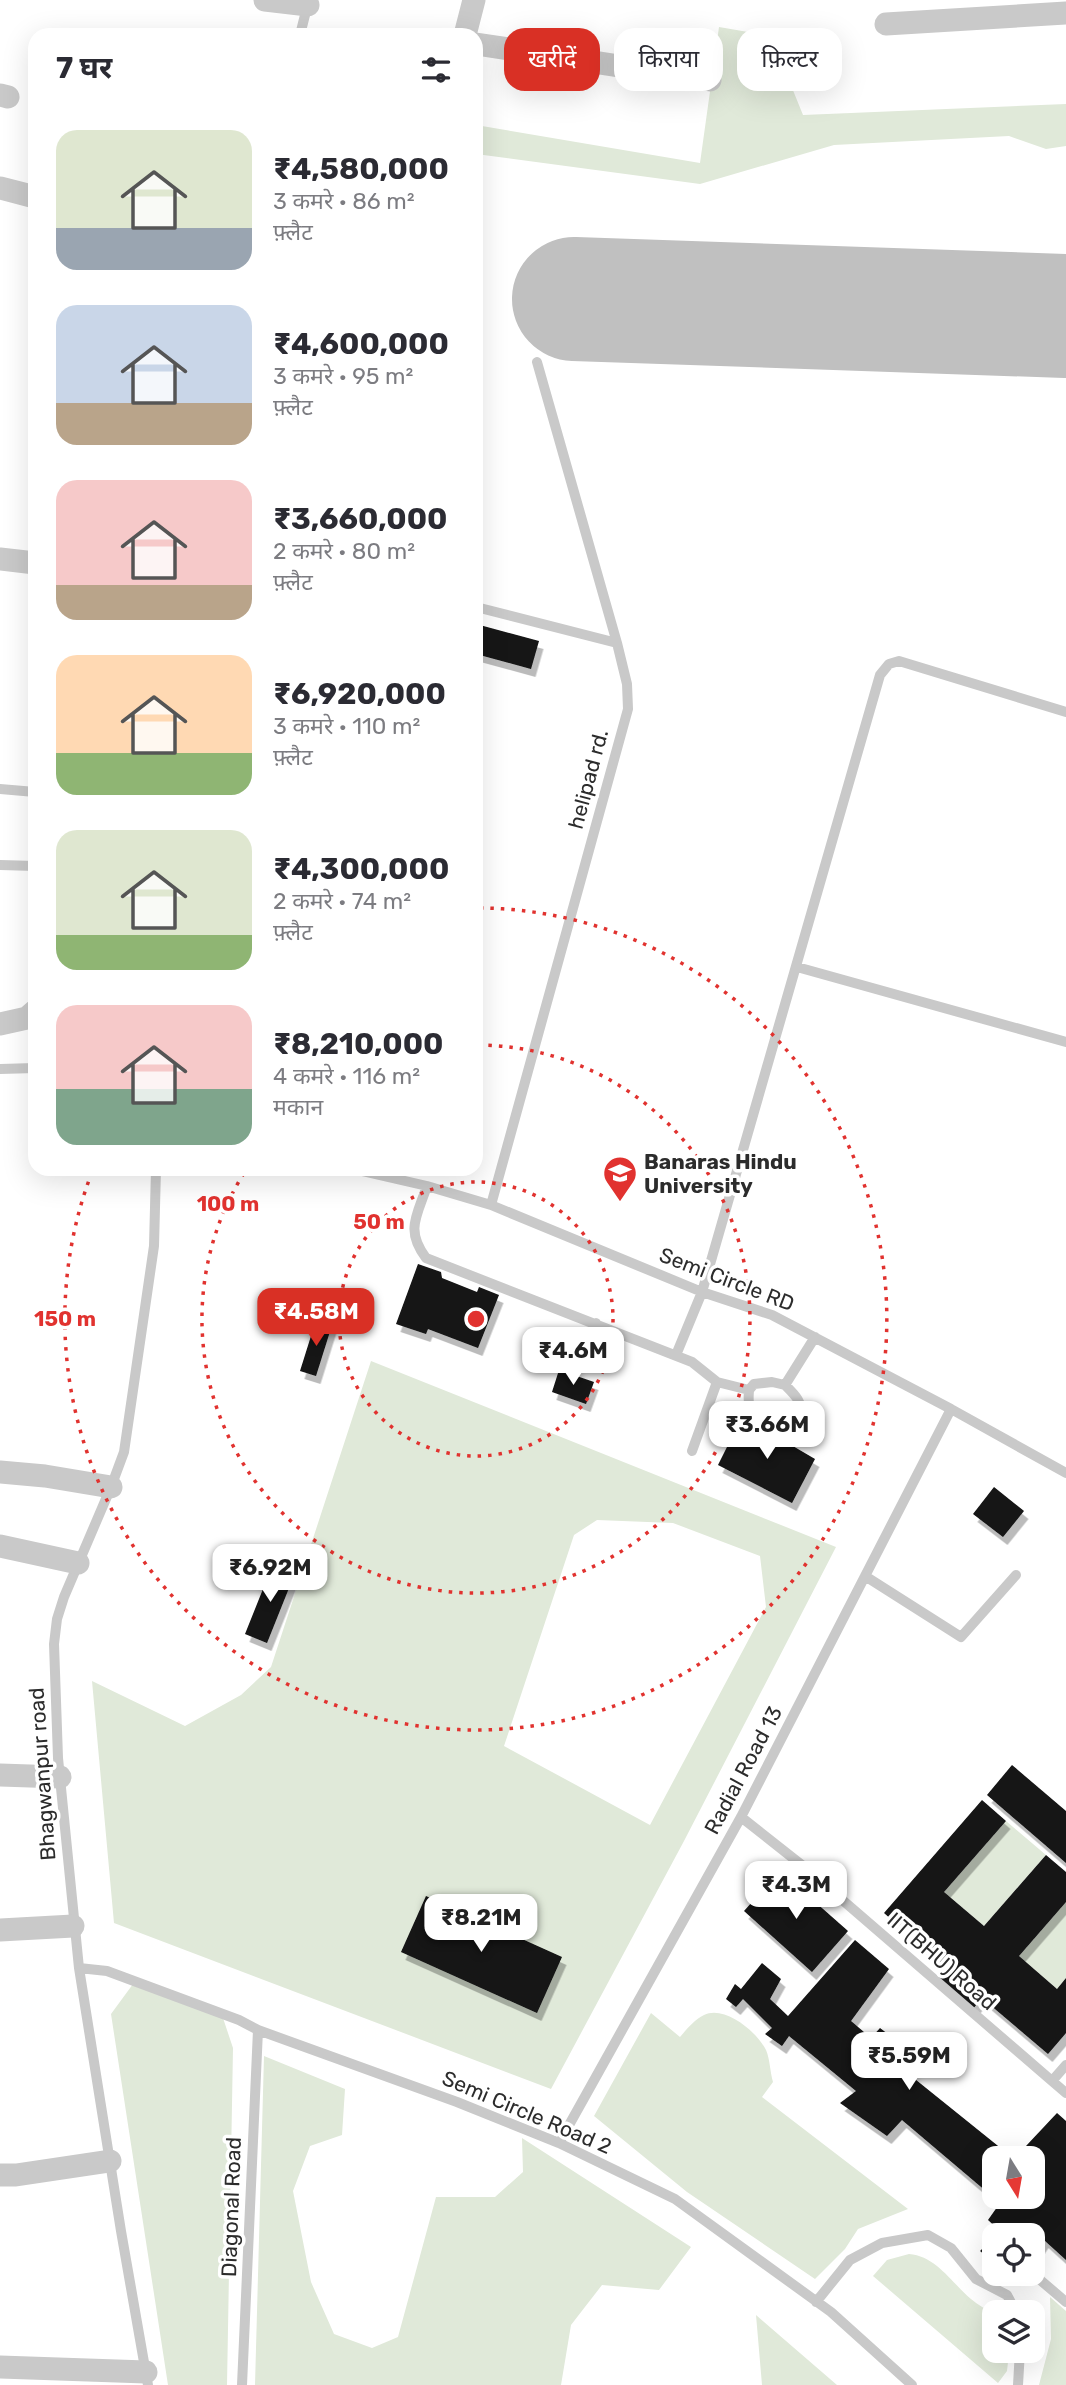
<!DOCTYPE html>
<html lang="hi">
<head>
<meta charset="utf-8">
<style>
	:root { --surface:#fff; --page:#f2f2f3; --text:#2b2b33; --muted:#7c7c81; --accent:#d93025 }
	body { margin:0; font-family:Rubik,"Noto Sans Devanagari",sans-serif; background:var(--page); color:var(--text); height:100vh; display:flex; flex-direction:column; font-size:26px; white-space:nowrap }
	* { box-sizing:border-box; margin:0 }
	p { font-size:23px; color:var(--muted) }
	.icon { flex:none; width:38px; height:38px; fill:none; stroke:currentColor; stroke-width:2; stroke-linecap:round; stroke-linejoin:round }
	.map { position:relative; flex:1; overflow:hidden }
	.panel { position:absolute; left:28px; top:28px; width:455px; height:1148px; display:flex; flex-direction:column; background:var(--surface); border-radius:21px; box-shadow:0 7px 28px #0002 }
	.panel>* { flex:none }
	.banner { position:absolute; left:504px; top:28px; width:457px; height:63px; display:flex; gap:14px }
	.needle { width:46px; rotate:169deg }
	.tools { position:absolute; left:982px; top:2146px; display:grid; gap:14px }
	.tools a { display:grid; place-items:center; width:63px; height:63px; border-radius:14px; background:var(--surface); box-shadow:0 7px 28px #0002; font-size:35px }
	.price { position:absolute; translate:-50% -60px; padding:0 16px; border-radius:14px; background:#fff; color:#222; font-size:23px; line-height:46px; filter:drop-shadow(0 2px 4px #0008) }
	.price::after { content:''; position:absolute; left:50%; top:42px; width:21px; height:16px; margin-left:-10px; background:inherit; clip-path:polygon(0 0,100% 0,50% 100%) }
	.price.selected { background:var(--accent); color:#fff }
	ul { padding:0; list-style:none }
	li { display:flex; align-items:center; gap:21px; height:175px; padding:0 28px }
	li span { display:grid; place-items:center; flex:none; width:196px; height:140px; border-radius:21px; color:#555 }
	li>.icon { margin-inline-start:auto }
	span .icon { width:84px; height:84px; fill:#fffc; stroke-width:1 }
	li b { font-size:30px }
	h2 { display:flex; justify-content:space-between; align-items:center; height:84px; padding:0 28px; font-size:30px }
	.pill { padding:0 24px; border-radius:21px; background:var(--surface); box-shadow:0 7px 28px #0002; font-size:24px; line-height:63px }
	.pill.selected { background:var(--accent); color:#fff }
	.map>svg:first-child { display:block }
	.green { fill:#e0e9d9; fill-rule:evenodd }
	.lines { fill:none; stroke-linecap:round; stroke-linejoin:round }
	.runway { stroke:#c0c0c0; stroke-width:124 }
	.building { fill:#131313; filter:url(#shadow) }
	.lane { stroke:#c9c9c9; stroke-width:10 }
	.street { stroke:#c9c9c9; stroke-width:23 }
	.ring { fill:none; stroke:#e1322f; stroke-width:3.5; stroke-dasharray:3.5 7 }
	.labels { text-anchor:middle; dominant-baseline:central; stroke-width:7; stroke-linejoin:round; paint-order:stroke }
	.street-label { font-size:21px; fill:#2c2c2c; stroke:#fff }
	.poi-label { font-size:21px; font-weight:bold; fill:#2c2c2c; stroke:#fff; text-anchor:start }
	.centre { fill:#e1322f; stroke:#fff; stroke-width:3.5 }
	.ring-label { font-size:21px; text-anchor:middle; font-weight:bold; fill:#e1322f; stroke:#fff; stroke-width:7; stroke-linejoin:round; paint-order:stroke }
</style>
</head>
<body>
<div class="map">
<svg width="1066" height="2385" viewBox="0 0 1066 2385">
	<defs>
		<filter id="shadow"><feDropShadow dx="4.5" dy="8" stdDeviation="0" flood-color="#0004"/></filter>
	</defs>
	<rect width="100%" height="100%" fill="#fff"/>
	<path class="green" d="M719 27 771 36 803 115 1066 104V146L1046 149 1009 136 834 145 700 184 476 154V125L700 163Z
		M371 1361 836 1547 684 1841 551 2089 114 1923 92 1681 185 1726 241 1695 271 1667ZM597 1520 673 1523 760 1556 766 1607 650 1825 504 1746 574 1535Z
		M1006 1821 1046 1855 984 1926 944 1892Z
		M1066 1902V1978L1057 1989 1019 1956Z
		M133 1984 220 2009 233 2048 227 2385H168L111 2014Z
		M651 2013 680 2037C687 2029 694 2020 704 2015 725 2005 757 2032 766 2050 770 2059 770 2072 773 2082L762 2097 908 2209 858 2229 845 2249 815 2279 687 2192 594 2116Z
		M264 2056 345 2089 342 2135 310 2146 293 2191 311 2282 334 2334 372 2348 398 2337 436 2197H495L523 2172 522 2138 691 2247 659 2290 602 2285 571 2325 561 2385H255Z
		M909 2254C936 2256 951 2282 971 2299 978 2305 986 2309 994 2314V2350H1008L1009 2353 1007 2371 998 2383 873 2276 887 2260Z
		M1050 2297 1066 2311V2385H1039L1051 2339Z
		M756 2315 837 2385H762Z"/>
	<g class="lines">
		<path class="runway" d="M574 299 1066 316"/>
	</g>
	<path class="building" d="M476 624 539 641 531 669 476 654Z
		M418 1264 441 1272 442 1278 477 1292 479 1287 499 1295 478 1348 428 1329 426 1334 396 1324Z
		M316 1320 332 1325 316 1376 300 1371Z
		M559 1370 594 1382 586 1404 552 1392Z
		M741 1419 756 1428 758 1423 775 1431 774 1435 815 1459 792 1503 718 1465Z
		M994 1487 1024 1511 1003 1537 973 1514Z
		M273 1564 295 1573 267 1643 245 1634Z
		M1012 1765 1066 1811V1863L987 1795Z
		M982 1800 1006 1821 944 1892 984 1926 1046 1855 1066 1872V1902L1019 1956 1057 1989 1066 1978V2033L1048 2054 982 1998 972 2010 937 1980 947 1968 884 1913Z
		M780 1871 848 1931 812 1972 744 1911Z
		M426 1896 562 1957 537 2013 401 1952Z
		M855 1940 889 1969 851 2021 871 2038 880 2028 897 2041 885 2055 1013 2158H994V2196H1032V2174L1035 2175 1044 2164 1026 2146 1057 2113 1066 2121V2260L1044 2240 1035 2254 1032 2253V2235H996L1000 2231 988 2220 1000 2203 902 2120 887 2136 840 2103 856 2091 789 2036 782 2046 765 2034 772 2028 743 1999 736 2007 726 1999 735 1984 741 1989 762 1963 781 1979 770 1999 788 2016Z
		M994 2237V2262L980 2251Z"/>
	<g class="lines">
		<path class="lane" d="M300 35 308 3
			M476 607 617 643
			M0 789 35 792
			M0 865 35 866
			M797 967 1066 1042
			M0 1069 35 1068
			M353 1169 427 1186 491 1205 702 1292 772 1315 951 1409 1066 1473
			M427 1186C417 1216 405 1230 426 1258L692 1362 717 1382
			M491 1205 628 709 627 684 617 643 537 362
			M676 1355 702 1292 880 675 889 664 899 661 1066 712
			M579 1364 596 1323
			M749 1390C748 1403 748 1410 758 1419
			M779 1428 793 1426 802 1417C802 1401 795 1395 785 1385
			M692 1451 717 1382 749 1390 754 1384 772 1382 785 1385 815 1337
			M865 1576 961 1637 1016 1575
			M741 1817 803 1866 1052 2081 1066 2065
			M79 1968 107 1971 239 2020 258 2030 457 2102 559 2143 675 2199 831 2312 912 2385
			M1052 2081 1066 2093
			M559 2143 741 1817 951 1409
			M1032 2273 1066 2302
			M816 2302 850 2260 882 2243 928 2235 951 2248 976 2279 1007 2295 1016 2312
			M148 2385 121 2231 79 1968 58 1758 54 1644 57 1619 64 1597 111 1487 124 1452 154 1246 156 1169
			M242 2385 258 2030
			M1018 2385 1020 2350"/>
		<path class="street" d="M265 0 308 5
			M886 24 1066 13
			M465 35 474 0
			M476 44 710 80
			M0 95 8 97
			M0 188 35 197
			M0 559 35 563
			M0 1024 27 1018 35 1011
			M0 1472 45 1476 111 1487
			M0 1546 78 1563
			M0 1775 60 1777
			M0 1930 73 1926
			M0 2175H16L110 2161
			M0 2367 146 2372"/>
	</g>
	<g class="ring">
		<circle cx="476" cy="1319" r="137"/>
		<path d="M478 1045A274 274 0 1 1 246 1170"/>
		<path d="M480 908A411 411 0 1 1 92 1172"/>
	</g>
	<defs>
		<g id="university-pin" transform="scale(1.75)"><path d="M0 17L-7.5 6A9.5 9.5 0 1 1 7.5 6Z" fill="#e1322f" stroke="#fff"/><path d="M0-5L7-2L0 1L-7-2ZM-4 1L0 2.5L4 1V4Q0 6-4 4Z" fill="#fff"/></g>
	</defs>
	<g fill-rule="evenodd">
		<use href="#university-pin" x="620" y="1173"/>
	</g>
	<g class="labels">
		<g class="street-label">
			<text transform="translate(588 779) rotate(-75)">helipad rd.</text>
			<text transform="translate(727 1279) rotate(21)">Semi Circle RD</text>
			<text transform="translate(743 1770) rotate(-62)">Radial Road 13</text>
			<text transform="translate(42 1774) rotate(-94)">Bhagwanpur road</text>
			<text transform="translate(942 1961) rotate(41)">IIT(BHU) Road</text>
			<text transform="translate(527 2112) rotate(23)">Semi Circle Road 2</text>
			<text transform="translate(231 2207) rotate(-88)">Diagonal Road</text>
		</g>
		<g class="poi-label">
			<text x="644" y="1161">Banaras Hindu<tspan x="644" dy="24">University</tspan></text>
		</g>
	</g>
	<circle cx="476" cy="1319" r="10" class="centre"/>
	<g class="ring-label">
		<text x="228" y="1211">100 m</text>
		<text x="379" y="1229">50 m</text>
		<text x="65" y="1326">150 m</text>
	</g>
</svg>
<div class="tools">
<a><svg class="needle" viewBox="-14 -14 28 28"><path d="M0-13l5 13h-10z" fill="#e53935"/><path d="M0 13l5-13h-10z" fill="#7c7c81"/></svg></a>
<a><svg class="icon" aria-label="locate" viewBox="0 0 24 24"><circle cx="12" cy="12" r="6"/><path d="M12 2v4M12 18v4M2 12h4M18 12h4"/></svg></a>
<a><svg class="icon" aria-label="layers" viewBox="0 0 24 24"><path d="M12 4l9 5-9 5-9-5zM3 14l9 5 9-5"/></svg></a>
</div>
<b class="price selected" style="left:316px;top:1348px">₹4.58M</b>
<b class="price" style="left:573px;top:1387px">₹4.6M</b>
<b class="price" style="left:767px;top:1461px">₹3.66M</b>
<b class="price" style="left:270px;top:1604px">₹6.92M</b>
<b class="price" style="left:796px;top:1921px">₹4.3M</b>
<b class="price" style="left:481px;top:1954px">₹8.21M</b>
<b class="price" style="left:909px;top:2092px">₹5.59M</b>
<div class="banner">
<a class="pill selected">खरीदें</a>
<a class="pill">किराया</a>
<a class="pill">फ़िल्टर</a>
</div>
<section class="panel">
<h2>7 घर<svg class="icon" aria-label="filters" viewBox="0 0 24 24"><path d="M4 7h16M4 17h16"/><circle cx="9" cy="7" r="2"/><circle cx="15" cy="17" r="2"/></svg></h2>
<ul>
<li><span style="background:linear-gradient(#dfe7d0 70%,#9aa5b1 0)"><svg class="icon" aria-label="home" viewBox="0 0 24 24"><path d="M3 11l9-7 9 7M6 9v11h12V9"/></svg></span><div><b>₹4,580,000</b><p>3 कमरे · 86 m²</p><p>फ़्लैट</p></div></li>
<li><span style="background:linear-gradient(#c9d6e8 70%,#b9a48a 0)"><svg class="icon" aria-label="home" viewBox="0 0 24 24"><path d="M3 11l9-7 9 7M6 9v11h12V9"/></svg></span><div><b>₹4,600,000</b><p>3 कमरे · 95 m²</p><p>फ़्लैट</p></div></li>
<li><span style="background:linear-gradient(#f6c9c9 75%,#b9a48a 0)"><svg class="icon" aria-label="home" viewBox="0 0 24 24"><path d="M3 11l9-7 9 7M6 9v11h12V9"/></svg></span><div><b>₹3,660,000</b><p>2 कमरे · 80 m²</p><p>फ़्लैट</p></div></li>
<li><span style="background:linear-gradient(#ffd9b3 70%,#8fb573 0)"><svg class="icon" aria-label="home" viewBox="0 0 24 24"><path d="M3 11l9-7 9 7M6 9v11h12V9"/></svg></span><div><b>₹6,920,000</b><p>3 कमरे · 110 m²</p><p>फ़्लैट</p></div></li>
<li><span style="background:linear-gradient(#dfe7d0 75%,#8fb573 0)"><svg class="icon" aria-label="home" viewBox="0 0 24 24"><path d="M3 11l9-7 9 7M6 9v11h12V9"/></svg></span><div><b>₹4,300,000</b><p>2 कमरे · 74 m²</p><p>फ़्लैट</p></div></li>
<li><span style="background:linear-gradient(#f6c9c9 60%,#7fa58c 0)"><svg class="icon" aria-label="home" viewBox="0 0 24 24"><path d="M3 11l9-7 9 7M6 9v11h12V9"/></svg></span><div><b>₹8,210,000</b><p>4 कमरे · 116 m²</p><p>मकान</p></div></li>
</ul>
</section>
</div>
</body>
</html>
